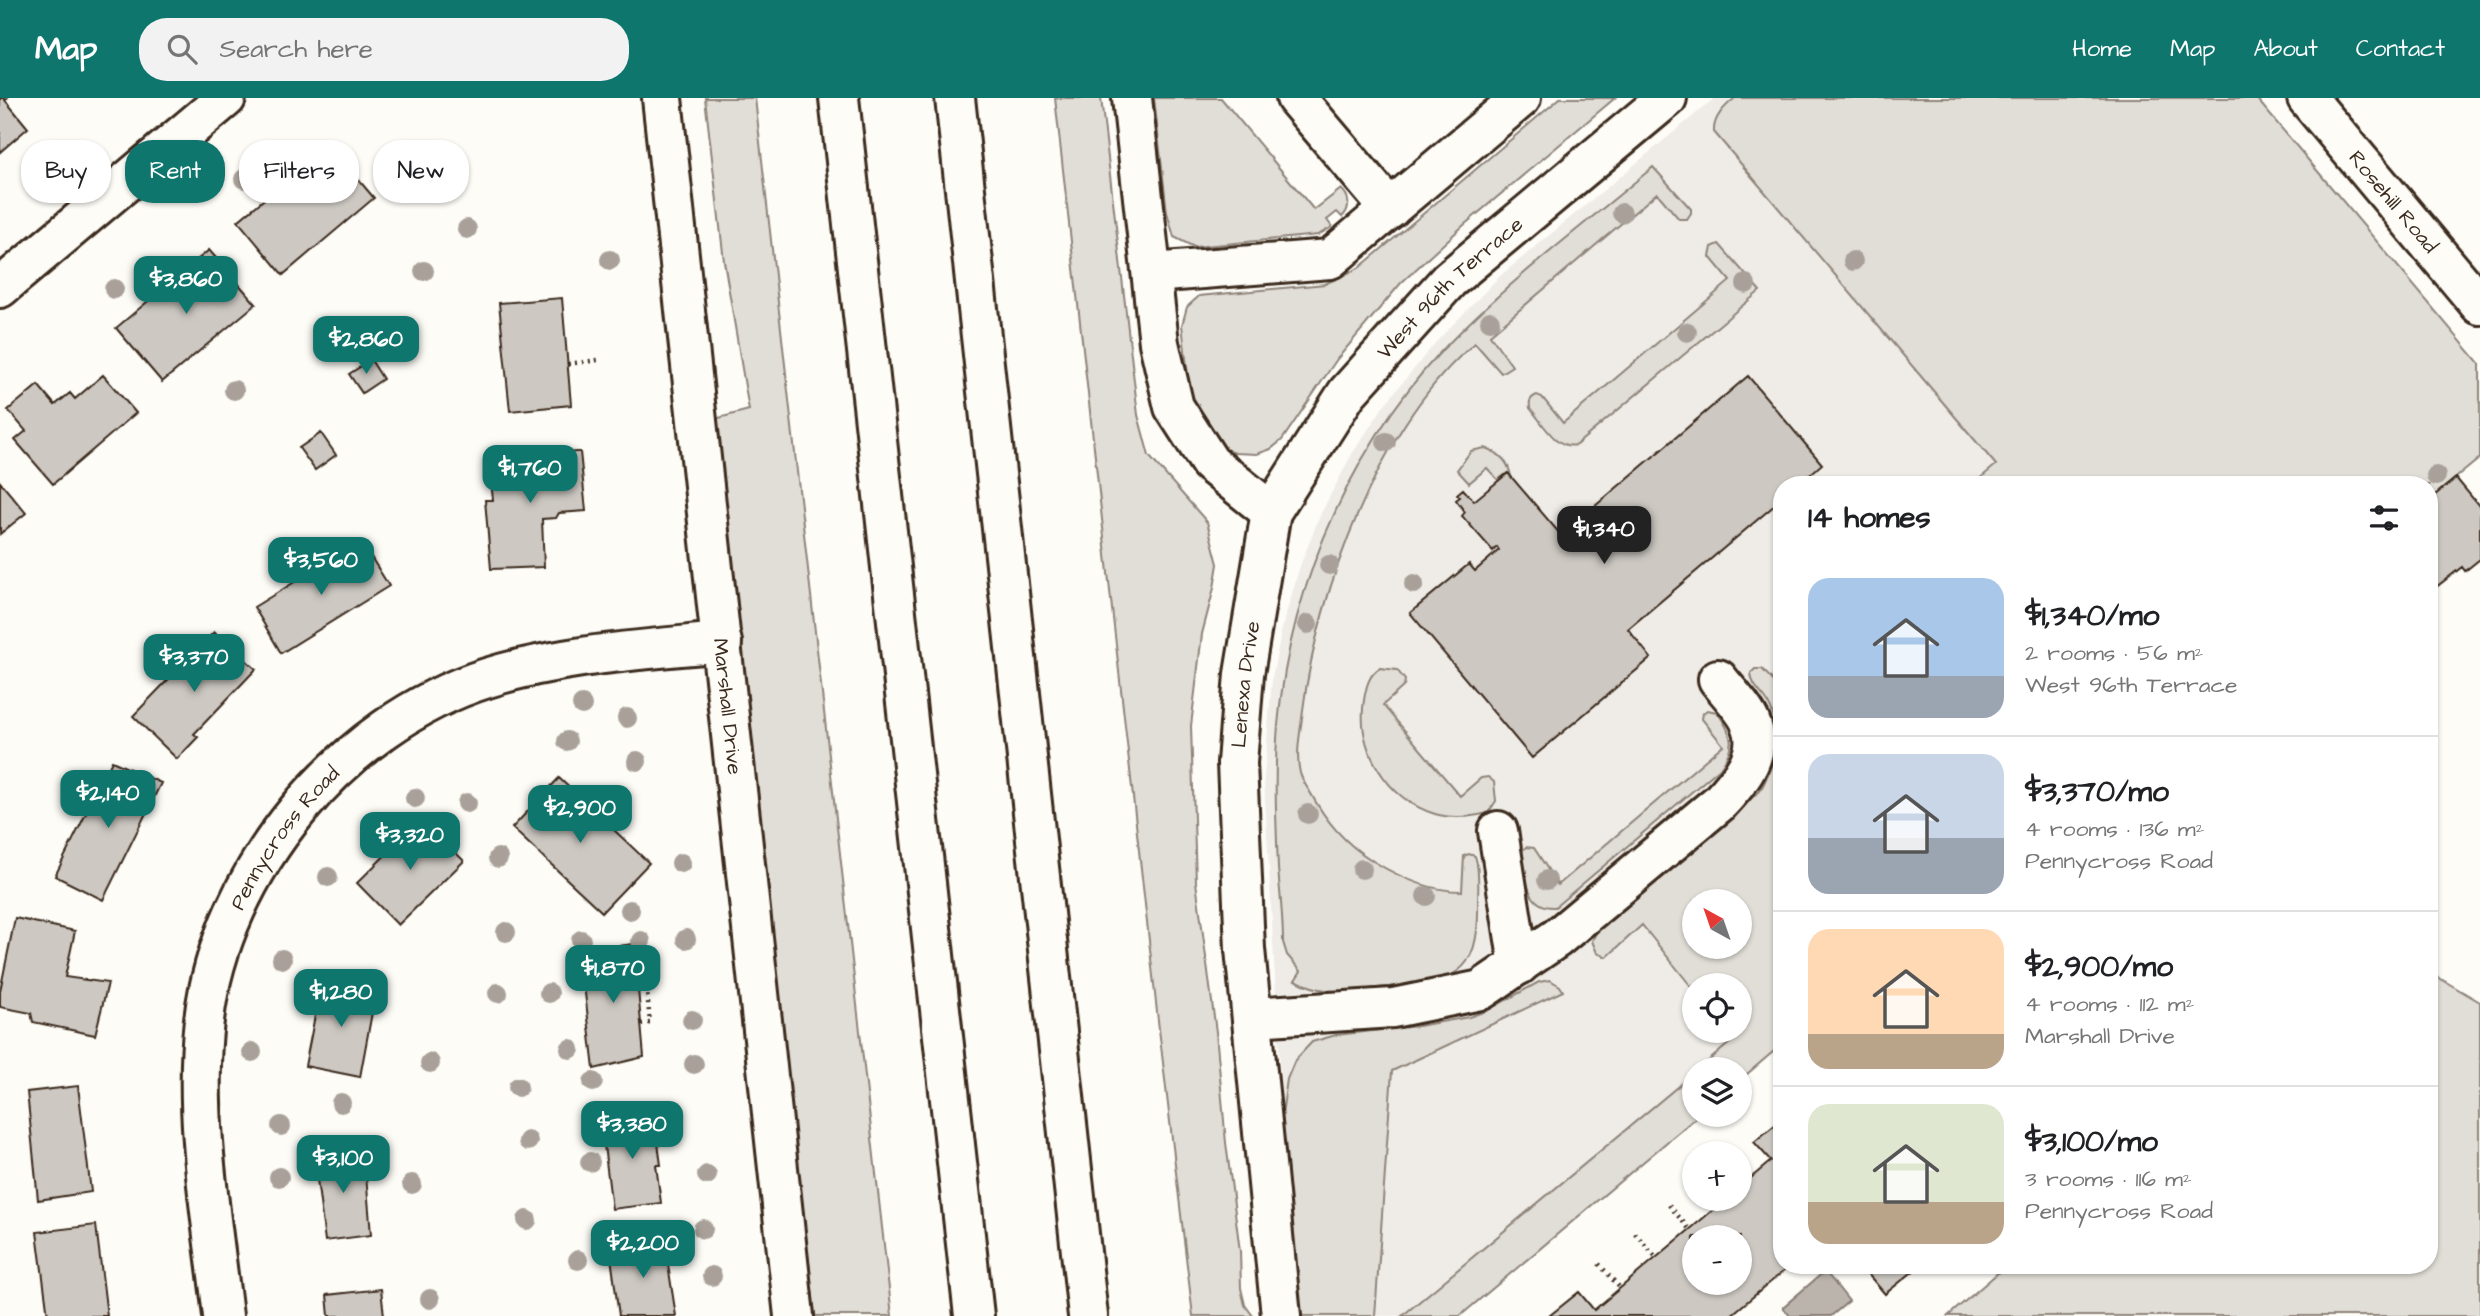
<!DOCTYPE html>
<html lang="en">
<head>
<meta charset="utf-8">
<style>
	:root { --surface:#fff; --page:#f2f2f2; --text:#202124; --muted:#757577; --line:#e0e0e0; --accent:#0f766e }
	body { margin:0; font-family:"Architects Daughter",sans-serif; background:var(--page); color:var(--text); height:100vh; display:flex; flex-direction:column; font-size:26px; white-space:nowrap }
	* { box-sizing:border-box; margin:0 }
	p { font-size:23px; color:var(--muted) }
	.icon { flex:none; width:38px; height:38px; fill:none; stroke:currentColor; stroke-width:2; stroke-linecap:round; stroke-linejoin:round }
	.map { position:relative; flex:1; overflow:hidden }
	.details { position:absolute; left:1773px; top:378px; width:665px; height:798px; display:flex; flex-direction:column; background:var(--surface); border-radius:28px; box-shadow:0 2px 5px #0004 }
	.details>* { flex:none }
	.top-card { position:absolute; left:21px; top:42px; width:665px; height:63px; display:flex; gap:14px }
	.needle { width:46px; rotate:320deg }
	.controls { position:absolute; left:1682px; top:791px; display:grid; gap:14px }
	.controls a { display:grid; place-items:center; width:70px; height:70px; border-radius:50%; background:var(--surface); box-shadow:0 2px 5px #0004; font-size:35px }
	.price { position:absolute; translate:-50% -60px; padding:0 16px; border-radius:14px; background:var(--accent); color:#fff; font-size:23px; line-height:46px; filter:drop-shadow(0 2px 4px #0008) }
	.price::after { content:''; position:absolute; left:50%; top:42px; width:21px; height:16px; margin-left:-10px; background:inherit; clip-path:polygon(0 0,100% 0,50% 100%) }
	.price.selected { background:#222; color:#fff }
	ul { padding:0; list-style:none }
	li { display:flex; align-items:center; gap:21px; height:175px; padding:0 35px }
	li+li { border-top:2px solid var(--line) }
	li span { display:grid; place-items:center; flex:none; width:196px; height:140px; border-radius:21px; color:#555 }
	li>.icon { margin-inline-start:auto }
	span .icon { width:84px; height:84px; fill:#fffc; stroke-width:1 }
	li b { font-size:30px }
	h2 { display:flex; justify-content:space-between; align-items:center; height:84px; padding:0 35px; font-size:30px }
	.tag { padding:0 24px; border-radius:28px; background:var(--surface); box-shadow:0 2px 5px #0004; font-size:24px; line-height:63px }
	.tag.selected { background:var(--accent); color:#fff }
	header { display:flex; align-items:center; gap:42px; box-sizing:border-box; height:98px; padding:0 35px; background:var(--accent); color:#fff }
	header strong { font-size:33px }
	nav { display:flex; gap:38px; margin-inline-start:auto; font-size:24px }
	.search { width:490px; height:63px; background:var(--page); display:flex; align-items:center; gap:18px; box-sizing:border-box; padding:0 24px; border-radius:28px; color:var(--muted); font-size:26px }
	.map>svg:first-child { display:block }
	.built { fill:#efece7; fill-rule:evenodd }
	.green { fill:#e1ded7; stroke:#8e847a; stroke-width:2; fill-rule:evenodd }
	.water { fill:#bbb4ad; stroke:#887d74; stroke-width:2 }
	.building { fill:#cdc8c2; stroke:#3b2a1e; stroke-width:2; fill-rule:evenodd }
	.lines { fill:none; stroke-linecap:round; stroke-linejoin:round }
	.minor-casing { stroke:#3b2a1e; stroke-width:44 }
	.highway-casing { stroke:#3b2a1e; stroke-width:44 }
	.path { stroke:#3b2a1e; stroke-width:4.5; stroke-dasharray:2 5; stroke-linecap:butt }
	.minor { stroke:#fdfcf7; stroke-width:38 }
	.highway { stroke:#fdfcf7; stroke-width:38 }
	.tree { fill:#a9a199 }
	.labels { text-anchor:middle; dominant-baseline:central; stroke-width:5; stroke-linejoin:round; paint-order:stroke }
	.street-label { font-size:21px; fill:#3b2a1e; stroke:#fdfcf7 }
</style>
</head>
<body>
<header>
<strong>Map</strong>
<div class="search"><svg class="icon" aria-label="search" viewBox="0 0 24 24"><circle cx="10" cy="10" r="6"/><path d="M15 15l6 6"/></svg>Search here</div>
<nav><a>Home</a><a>Map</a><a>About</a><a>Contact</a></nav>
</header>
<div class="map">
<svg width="2480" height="1218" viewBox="0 0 2480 1218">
	<rect width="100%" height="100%" fill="#fdfcf7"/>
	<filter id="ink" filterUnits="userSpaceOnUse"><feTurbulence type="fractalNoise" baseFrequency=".0143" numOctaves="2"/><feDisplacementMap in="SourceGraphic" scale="14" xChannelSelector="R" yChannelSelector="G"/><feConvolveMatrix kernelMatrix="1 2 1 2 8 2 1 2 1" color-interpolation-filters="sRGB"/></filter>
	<g filter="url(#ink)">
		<path class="built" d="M1715 0H2254L2480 266 2418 387H1782L1781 923 1725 971H1694V997L1432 1218H1301L1282 1006 1264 681 1272 580 1282 530 1300 468 1321 415 1352 356 1385 306 1436 244 1500 178ZM1694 803H1740V849H1694ZM1694 887H1740V933H1694Z"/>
		<path class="green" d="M705 0H755L892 1218H815L715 321 749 312 724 163Z
			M1055 0H1101L1138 317 1149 358 1207 424 1218 466 1214 490 1202 536 1191 628 1196 784 1216 934 1226 1045 1240 1153 1241 1190 1245 1207 1253 1218H1193L1157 914Z
			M1154 0H1221L1314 112 1341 91C1350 98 1351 111 1342 119L1337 114 1327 122 1332 129 1318 137 1194 149 1174 139 1167 114Z
			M1560 0H1615L1464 127 1401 185 1337 261 1282 342 1271 351 1257 356 1235 355 1219 349 1192 311 1182 227 1187 209 1199 198 1325 186 1359 170Z
			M1735 0H2256L2480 266V360L2429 402V387H1972L1996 367 1714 34C1713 20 1724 9 1735 0Z
			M1653 69 1691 111V115L1687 121H1679L1657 95 1643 107 1490 237 1512 268 1501 275 1475 245C1380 324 1318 492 1303 612 1301 632 1295 655 1300 675 1302 682 1306 688 1310 694 1326 723 1344 745 1373 763 1400 780 1429 793 1462 793L1464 758 1469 756 1475 758C1480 771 1478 791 1478 806 1480 886 1446 883 1378 890 1344 893 1327 898 1295 882L1301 873 1287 857 1283 844C1283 819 1280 795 1278 770 1276 722 1274 674 1278 627 1290 483 1358 332 1463 231 1522 173 1590 122 1653 69Z
			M1719 146 1760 193 1576 347C1556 352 1542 324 1530 310 1529 303 1530 300 1537 297L1542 299 1563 325 1730 183 1710 159 1712 149Z
			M1485 350C1500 355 1509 364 1511 379L1507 375 1498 382 1487 370 1469 385 1457 372 1471 353Z
			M1380 570 1397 572 1405 582 1404 588 1383 607 1460 698 1481 680 1488 679 1494 684 1496 703 1488 715C1471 719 1452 721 1435 716 1387 701 1356 651 1364 602 1366 589 1369 576 1380 570Z
			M1755 571H1762L1781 591V947L1740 982V971H1699L1733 942 1726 933H1740V887H1694V892L1642 827 1607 859 1597 855 1592 843 1600 827 1760 693C1775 666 1784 632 1767 603 1761 594 1751 587 1751 575ZM1694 803H1740V849H1694Z
			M1707 612 1717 614C1732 635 1737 647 1720 670L1555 809C1525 811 1525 775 1522 753L1526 749 1534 750 1558 787 1723 647 1702 621 1703 615Z
			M2429 874 2480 904V1218H1948L2007 1167H2429Z
			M1550 882 1560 888 1563 893 1392 973 1375 1218H1301L1281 1024 1287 981 1295 962 1312 944 1336 937 1418 928 1469 919 1486 913 1539 884Z
			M1694 975V1017H1699L1460 1218H1402Z"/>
		<path class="water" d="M1825 1173 1849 1203 1831 1218H1790L1783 1209Z"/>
		<path class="building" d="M0 0H7L5 2 28 30 0 54Z
			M329 47 374 100 283 177 238 123Z
			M209 152 256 206 162 284 116 230Z
			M562 200 571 307 510 313 499 205Z
			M371 262 383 281 362 295 349 276Z
			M103 277 136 315 53 386 15 342 26 333 8 312 38 287 55 307 70 295 75 301Z
			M1748 278 1822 366 1798 387H1782V401L1628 531 1651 560 1532 660 1410 515 1469 466 1475 473 1499 452 1497 449 1493 453 1462 418 1465 414 1456 402 1460 399 1457 396 1463 391 1474 403 1508 375 1561 437Z
			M321 335 336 357 315 372 299 350Z
			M576 354H580L586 413 559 415 556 420 542 421 544 469 491 471 485 402H493L489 363Z
			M2456 380 2480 409V461L2465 473 2462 469 2435 490 2429 501V402Z
			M0 384 26 415 0 436Z
			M361 443 389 488 281 555 254 509Z
			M214 534 256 571 194 636 198 639 177 661 133 618Z
			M112 663 161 685 103 802 55 778Z
			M559 680 649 765 602 814 512 730Z
			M422 721 464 763 398 827 357 785Z
			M15 820 75 833 65 879 108 885 95 937 33 924 31 915 0 909V893Z
			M634 846 644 959 594 971 580 853Z
			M322 882 376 893 360 979 305 968Z
			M78 988 91 1094 38 1102 27 994Z
			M654 1016 661 1067H656L661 1105 612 1111 601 1023Z
			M1782 1021V1167H1791L1730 1218H1549L1579 1194 1594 1212 1726 1101H1740V1089L1771 1063 1754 1044ZM1694 1139H1740V1185H1694Z
			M364 1052 371 1137 325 1143 314 1058Z
			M96 1127 107 1218H48L37 1134Z
			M664 1141 676 1218H619L610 1152Z
			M1860 1167H1921L1885 1196Z
			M381 1191 384 1218H329L327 1197Z"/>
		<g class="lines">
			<g class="minor-casing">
				<g id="minor">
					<path id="s1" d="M662 0 794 1218"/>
					<path d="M1132 0 1159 245 1174 309 1210 365 1271 414"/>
					<path d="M1296 0 1390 111"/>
					<path id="s2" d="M2307 0 2480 207"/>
					<path d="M1152 175 1330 161 1521 0"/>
					<path d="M0 190 226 0"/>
					<path d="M1498 733 1519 867"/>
					<path d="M1252 919 1393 910 1481 892 1557 840 1719 705C1738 685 1764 656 1751 626 1746 612 1727 593 1718 581"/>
					<path id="s3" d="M223 1218C212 1121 193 1020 204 922 221 773 343 625 487 580 563 556 643 552 722 544"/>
					<path id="s4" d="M1281 1218 1245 851 1237 665 1244 576 1271 414 1347 295 1449 182 1667 0"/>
				</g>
			</g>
			<g class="highway-casing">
				<path id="highway" d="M839 0 974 1218
					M955 0 1088 1218"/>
			</g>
			<path class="path" d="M568 266 598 262
				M641 926 650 925 647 894
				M1669 1107 1689 1131
				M1635 1135 1656 1160
				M1599 1166 1620 1190"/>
			<use href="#minor" class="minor"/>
			<use href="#highway" class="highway"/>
		</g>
		<g class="tree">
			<circle cx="67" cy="53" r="10"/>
			<circle cx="426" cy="76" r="10"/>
			<circle cx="244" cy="81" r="10"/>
			<circle cx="1622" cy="115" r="10"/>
			<circle cx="467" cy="131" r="10"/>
			<circle cx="610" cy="162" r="10"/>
			<circle cx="1853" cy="163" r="10"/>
			<circle cx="424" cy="173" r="10"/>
			<circle cx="1746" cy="186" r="10"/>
			<circle cx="114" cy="191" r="10"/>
			<circle cx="1490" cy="223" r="10"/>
			<circle cx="1687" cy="234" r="10"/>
			<circle cx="328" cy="241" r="10"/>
			<circle cx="234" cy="292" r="10"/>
			<circle cx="1386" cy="344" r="10"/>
			<circle cx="2436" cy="378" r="10"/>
			<circle cx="1329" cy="467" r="10"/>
			<circle cx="1414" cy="486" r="10"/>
			<circle cx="1308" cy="526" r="10"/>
			<circle cx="582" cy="607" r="10"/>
			<circle cx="627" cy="620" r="10"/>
			<circle cx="567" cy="643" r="10"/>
			<circle cx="637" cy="663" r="10"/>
			<circle cx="415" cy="700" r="10"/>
			<circle cx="467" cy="705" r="10"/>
			<circle cx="1308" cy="716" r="10"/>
			<circle cx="498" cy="760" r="10"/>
			<circle cx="681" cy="765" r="10"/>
			<circle cx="1362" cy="771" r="10"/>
			<circle cx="328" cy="779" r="10"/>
			<circle cx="1547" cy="782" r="10"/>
			<circle cx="1426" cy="798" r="10"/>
			<circle cx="630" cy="812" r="10"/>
			<circle cx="506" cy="834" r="10"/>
			<circle cx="686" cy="841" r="10"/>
			<circle cx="581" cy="842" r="10"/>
			<circle cx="641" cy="843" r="10"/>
			<circle cx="282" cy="861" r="10"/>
			<circle cx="498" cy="895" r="10"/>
			<circle cx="549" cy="895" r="10"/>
			<circle cx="692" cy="922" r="10"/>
			<circle cx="570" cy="951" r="10"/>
			<circle cx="252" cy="954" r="10"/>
			<circle cx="430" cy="965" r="10"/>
			<circle cx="694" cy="966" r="10"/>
			<circle cx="593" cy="984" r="10"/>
			<circle cx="518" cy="989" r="10"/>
			<circle cx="341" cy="1005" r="10"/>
			<circle cx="281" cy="1028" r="10"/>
			<circle cx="528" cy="1043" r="10"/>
			<circle cx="590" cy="1064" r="10"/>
			<circle cx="707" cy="1077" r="10"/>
			<circle cx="279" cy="1079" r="10"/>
			<circle cx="412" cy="1086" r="10"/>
			<circle cx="527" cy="1122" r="10"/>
			<circle cx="703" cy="1131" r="10"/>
			<circle cx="620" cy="1134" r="10"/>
			<circle cx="578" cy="1162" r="10"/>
			<circle cx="712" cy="1178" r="10"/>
			<circle cx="430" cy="1201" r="10"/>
		</g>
	</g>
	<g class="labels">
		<g class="street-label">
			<text stroke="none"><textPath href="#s2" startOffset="135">Rosehill Road</textPath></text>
			<text stroke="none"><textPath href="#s4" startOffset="1097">West 96th Terrace</textPath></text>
			<text stroke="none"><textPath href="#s4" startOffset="634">Lenexa Drive</textPath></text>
			<text stroke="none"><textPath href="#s1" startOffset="612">Marshall Drive</textPath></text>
			<text stroke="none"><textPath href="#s3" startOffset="500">Pennycross Road</textPath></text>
		</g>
	</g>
</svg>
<div class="controls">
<a><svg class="needle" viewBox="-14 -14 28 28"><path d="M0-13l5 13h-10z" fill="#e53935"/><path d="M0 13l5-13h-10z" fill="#757577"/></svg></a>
<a><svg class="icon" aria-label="locate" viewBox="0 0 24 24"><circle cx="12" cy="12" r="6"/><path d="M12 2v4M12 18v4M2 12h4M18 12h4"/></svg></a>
<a><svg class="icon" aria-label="layers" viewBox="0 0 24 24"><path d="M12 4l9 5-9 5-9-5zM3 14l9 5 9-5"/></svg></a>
<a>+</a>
<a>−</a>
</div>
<b class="price" style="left:186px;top:218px">$3,860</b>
<b class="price" style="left:366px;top:278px">$2,860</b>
<b class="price" style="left:530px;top:407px">$1,760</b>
<b class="price selected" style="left:1604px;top:468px">$1,340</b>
<b class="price" style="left:321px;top:499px">$3,560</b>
<b class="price" style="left:194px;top:596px">$3,370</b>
<b class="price" style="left:108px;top:732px">$2,140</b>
<b class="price" style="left:580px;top:747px">$2,900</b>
<b class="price" style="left:410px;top:774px">$3,320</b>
<b class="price" style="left:613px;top:907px">$1,870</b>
<b class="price" style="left:341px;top:931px">$1,280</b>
<b class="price" style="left:632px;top:1063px">$3,380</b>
<b class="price" style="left:343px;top:1097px">$3,100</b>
<b class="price" style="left:643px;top:1182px">$2,200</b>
<div class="top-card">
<a class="tag">Buy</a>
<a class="tag selected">Rent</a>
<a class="tag">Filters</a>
<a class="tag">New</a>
</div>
<section class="details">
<h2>14 homes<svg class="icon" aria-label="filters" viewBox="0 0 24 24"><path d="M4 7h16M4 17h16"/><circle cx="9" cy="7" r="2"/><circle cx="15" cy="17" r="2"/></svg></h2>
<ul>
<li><span style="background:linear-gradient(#a9c7e8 70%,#9aa5b1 0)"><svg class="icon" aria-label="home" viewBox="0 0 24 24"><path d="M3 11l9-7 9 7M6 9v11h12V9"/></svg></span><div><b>$1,340/mo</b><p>2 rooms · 56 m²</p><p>West 96th Terrace</p></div></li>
<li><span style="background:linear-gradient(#c9d6e8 60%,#9aa5b1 0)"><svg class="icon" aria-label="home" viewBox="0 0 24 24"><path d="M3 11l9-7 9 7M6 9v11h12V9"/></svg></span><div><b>$3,370/mo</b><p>4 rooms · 136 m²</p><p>Pennycross Road</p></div></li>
<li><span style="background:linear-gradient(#ffd9b3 75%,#b9a48a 0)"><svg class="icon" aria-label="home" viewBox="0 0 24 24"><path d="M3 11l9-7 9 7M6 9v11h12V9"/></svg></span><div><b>$2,900/mo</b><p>4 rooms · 112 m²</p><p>Marshall Drive</p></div></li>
<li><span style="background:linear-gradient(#dfe7d0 70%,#b9a48a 0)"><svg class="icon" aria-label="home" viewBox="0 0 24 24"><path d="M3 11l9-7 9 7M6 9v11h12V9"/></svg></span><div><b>$3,100/mo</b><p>3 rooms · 116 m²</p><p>Pennycross Road</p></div></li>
</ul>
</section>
</div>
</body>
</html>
